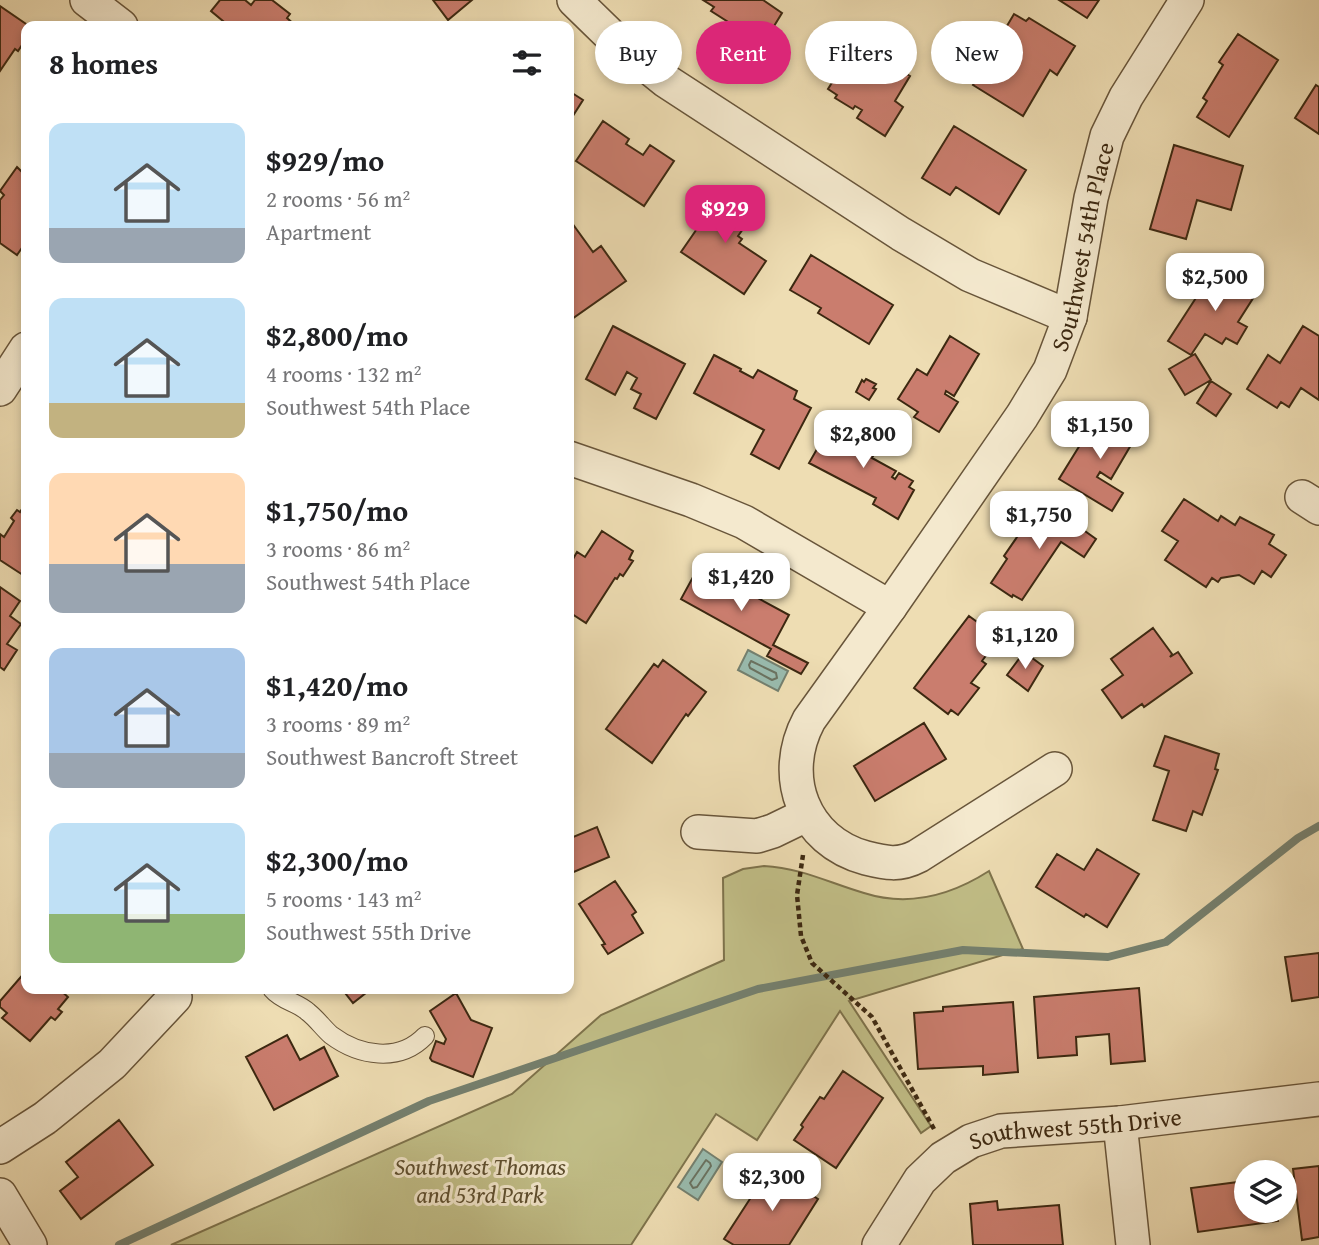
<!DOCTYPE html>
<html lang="en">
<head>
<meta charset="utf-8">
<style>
	:root { --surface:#fff; --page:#f6f6f6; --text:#202124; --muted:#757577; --accent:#db2777 }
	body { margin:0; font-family:"Gentium Book Plus",serif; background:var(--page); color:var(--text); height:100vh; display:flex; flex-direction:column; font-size:26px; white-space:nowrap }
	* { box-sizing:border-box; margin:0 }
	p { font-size:23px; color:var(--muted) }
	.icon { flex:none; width:38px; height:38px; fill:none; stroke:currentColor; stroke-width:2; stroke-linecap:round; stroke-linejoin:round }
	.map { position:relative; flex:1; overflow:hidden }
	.sheet { position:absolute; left:21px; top:21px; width:553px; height:973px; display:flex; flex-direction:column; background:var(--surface); border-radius:14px; box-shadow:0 4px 10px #0003 }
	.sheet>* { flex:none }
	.top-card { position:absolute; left:595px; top:21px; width:618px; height:63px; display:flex; gap:14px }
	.buttons { position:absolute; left:1234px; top:1160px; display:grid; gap:14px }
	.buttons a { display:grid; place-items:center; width:63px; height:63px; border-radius:50%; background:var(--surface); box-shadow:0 4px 10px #0003; font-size:35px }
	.price { position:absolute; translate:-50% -60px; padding:0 16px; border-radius:14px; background:#fff; color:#222; font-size:23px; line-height:46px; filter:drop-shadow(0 2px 4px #0008) }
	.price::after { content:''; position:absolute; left:50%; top:42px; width:21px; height:16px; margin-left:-10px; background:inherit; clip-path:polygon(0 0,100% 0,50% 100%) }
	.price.on { background:var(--accent); color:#fff }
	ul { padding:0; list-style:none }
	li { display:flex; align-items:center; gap:21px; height:175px; padding:0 28px }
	li span { display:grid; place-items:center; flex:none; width:196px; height:140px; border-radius:14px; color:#555 }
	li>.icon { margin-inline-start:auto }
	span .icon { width:84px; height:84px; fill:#fffc; stroke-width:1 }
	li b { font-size:30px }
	h2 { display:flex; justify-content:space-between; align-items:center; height:84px; padding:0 28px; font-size:30px }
	.pill { padding:0 24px; border-radius:32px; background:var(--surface); box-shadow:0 4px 10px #0003; font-size:24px; line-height:63px }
	.pill.on { background:var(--accent); color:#fff }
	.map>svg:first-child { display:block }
	.green { fill:#c1be87; stroke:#7e734c; stroke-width:2 }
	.water { fill:#99bbae; stroke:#74806f; stroke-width:2 }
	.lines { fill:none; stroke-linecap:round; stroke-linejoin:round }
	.shore { stroke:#6a7260; stroke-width:2 }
	.stream { stroke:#74806f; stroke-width:8 }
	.building { fill:#ca7d6e; stroke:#3c2811; stroke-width:2 }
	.service-casing { stroke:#68553a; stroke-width:20 }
	.minor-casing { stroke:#68553a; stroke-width:36 }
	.path { stroke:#3c2811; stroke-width:4.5; stroke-dasharray:5 3.5; stroke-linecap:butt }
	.service { stroke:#f4e9ce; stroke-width:18 }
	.minor { stroke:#f4e9ce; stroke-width:33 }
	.labels { text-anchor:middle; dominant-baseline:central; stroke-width:6; stroke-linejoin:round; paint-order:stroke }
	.street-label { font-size:24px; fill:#3c2811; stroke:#f4e9ce }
	.park-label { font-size:24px; font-style:italic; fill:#5d4e2e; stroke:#f4e9ce }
</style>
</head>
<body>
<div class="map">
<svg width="1319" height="1245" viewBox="0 0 1319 1245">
	<rect width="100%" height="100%" fill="#eeddb3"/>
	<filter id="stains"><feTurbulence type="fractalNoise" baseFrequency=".00286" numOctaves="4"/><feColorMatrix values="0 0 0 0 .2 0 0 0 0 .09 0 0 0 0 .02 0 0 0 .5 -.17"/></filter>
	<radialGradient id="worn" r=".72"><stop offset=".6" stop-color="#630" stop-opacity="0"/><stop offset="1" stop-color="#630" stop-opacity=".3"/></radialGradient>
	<path class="green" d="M764 866C802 868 829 883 864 893 908 907 950 896 989 871L1023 949 849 1001 931 1126 921 1133 840 1011 757 1140 716 1114 631 1245H171L512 1094 601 1015 724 960 723 878 743 869Z"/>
	<path class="water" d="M748 650 788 671 778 691 738 670Z
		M703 1149 722 1162 698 1200 678 1187Z"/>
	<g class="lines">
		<path class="shore" d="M751 661 776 673 777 678 772 680 750 668 749 665Z
			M706 1160 710 1163 711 1166 697 1187 693 1188 690 1183Z"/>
		<path class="stream" d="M119 1245 429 1101 758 989 963 950 1108 957 1166 942 1298 838 1319 826"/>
	</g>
	<path class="building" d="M220 0H245L251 5 255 0H272L290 14 287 18 296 26H229L211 11Z
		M433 0H472L448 20Z
		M703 0H763L782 13 763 44 711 11 714 7Z
		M1059 0H1099L1087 18Z
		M0 6 29 26H26V39L18 51 15 49 0 71Z
		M1014 14 1026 21 1029 18 1075 46 1057 75 1050 70 1023 116 973 85 991 56 1002 62 1016 38 1004 31Z
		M1238 34 1278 60 1229 137 1197 117 1207 101 1203 98 1223 65 1219 62Z
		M866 49 910 76 895 101 903 107 885 136 857 118 862 110 855 106 853 109 835 98 837 95 828 89 850 54 859 60Z
		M1316 85 1319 87V134L1295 118Z
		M569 91 583 100 569 122Z
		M603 121 629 139 626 144 643 155 650 145 674 161 644 206 576 161Z
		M954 126 1026 170 999 214 956 187 950 195 922 178Z
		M1174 145 1243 166 1231 210 1197 200 1186 239 1150 229Z
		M17 167 26 176V242L17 255 0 243V200L4 195 0 191Z
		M721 194 753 215 738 236 742 239 739 243 766 261 744 294 681 252Z
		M572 223 593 252 601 246 626 281 569 321V225Z
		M811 255 893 305 869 344 818 313 821 308 790 290Z
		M1216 267 1257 292 1238 322 1247 327 1237 344 1226 338 1222 344 1205 334 1191 355 1168 341Z
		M613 326 685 364 656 419 634 408 641 394 631 389 637 378 627 372 615 395 586 379Z
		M1303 326 1319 336V400L1301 388 1289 407 1281 402 1277 408 1247 389 1268 355 1280 363Z
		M950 336 979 354 954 396 946 391 945 394 958 402 939 432 914 417 918 412 898 399 917 369 927 375Z
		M1195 354 1211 380 1185 395 1169 369Z
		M714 355 741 369 740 371 753 378 758 370 797 391 794 399 811 408 779 469 751 454 764 430 694 393Z
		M866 379 876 384 873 388 876 389 869 400 856 392 862 380 864 382Z
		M1211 381 1231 394 1216 416 1197 403Z
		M1105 413 1138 433 1111 479 1100 472 1097 477 1123 493 1112 511 1059 479 1088 432 1092 434Z
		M829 428 849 439 853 431 879 445 872 458 896 471 892 477 895 479 899 473 913 481 909 487 914 490 898 519 873 504 876 498 809 463Z
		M1184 499 1218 521 1221 516 1235 525 1240 517 1274 535 1269 544 1286 555 1271 577 1262 571 1254 584 1239 575 1221 578 1218 582 1212 578 1206 587 1165 560 1178 541 1162 531Z
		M26 503V577L0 560V534L4 537 14 521 11 518 17 510 20 512Z
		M1047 504 1096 539 1084 557 1061 542 1022 600 1013 595 1012 597 991 583 1007 559 1004 556 1026 524 1031 528Z
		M602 531 633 551 629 559 633 561 623 576 620 574 617 579 615 578 586 623 569 612V556L573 559 577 552 585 557Z
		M699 566 789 615 773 645 808 663 801 674 767 656 771 649 681 599Z
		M0 587 20 601 10 616 21 624 7 644 17 650 4 670 0 667Z
		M969 616 999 638 982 661 986 664 971 683 979 688 958 715 951 710 948 714 914 688Z
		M1153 628 1172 654 1170 657 1178 652 1192 673 1144 707 1142 704 1122 718 1102 690 1123 675 1111 659Z
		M1024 652 1043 666 1028 691 1007 675Z
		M663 660 706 692 688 716 686 714 652 763 606 729 654 664 658 667Z
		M924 723 946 759 875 801 854 766Z
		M1165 736 1219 754 1215 769 1218 770 1202 815 1193 811 1186 831 1153 820 1169 771 1154 766Z
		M597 827 609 857 569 874V832L571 838Z
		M1097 849 1139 874 1107 927 1086 914 1084 917 1036 887 1057 854 1084 870Z
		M615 881 636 912 632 915 643 933 608 954 602 945 605 944 579 904Z
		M1319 953V997L1292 1001 1285 957Z
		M26 971V989H59L68 997 58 1009 62 1012 55 1020 51 1017 30 1041 2 1018 7 1013 0 1007V1001Z
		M1139 988 1145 1061 1111 1064 1109 1034 1076 1037 1077 1055 1038 1058 1034 997Z
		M342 989H371L353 1003Z
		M456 993 471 1020 492 1028 473 1077 432 1061 430 1058 436 1041 444 1044 446 1039 430 1011Z
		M1013 1002 1018 1072 983 1075V1066L918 1069 914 1013 943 1011V1007Z
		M287 1035 300 1060 324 1047 338 1076 274 1110 246 1057Z
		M843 1071 883 1098 836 1168 794 1140 803 1127 801 1125 820 1097 824 1099Z
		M119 1120 153 1165 81 1219 60 1191 78 1177 66 1162Z
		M1319 1166V1237L1302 1240 1293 1169Z
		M770 1168 818 1199 789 1245H734L724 1239Z
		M1246 1181V1211H1276L1278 1221 1198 1232 1191 1188Z
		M997 1201 998 1210 1059 1205 1063 1245H973L970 1204Z"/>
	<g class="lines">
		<g class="service-casing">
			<path id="service" d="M272 989C282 1001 297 1002 308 1012 317 1019 323 1028 331 1035 359 1056 399 1063 425 1036"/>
		</g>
		<g class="minor-casing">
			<g id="minor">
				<path d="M87 0 121 26"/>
				<path d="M574 0 614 39 666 81 901 234 970 275 1070 317"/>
				<path d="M0 389 26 349"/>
				<path d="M569 458 691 500 744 522 890 607"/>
				<path d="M1302 497 1319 508"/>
				<path id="s1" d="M1055 769 918 856C899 866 886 863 866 858 803 841 779 776 809 720L890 607 1022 416 1050 370 1070 317 1091 198 1107 136 1126 97 1187 0"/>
				<path d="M698 832 757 836 773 831 806 815"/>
				<path d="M1120 1123 1133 1245"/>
				<path d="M0 1147 45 1118 112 1064 175 997"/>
				<path d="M0 1195 30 1245"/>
				<path id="s2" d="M879 1245 920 1180 943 1158 971 1141 1001 1131 1120 1123 1319 1099"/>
			</g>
		</g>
		<path class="path" d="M803 855 797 895 801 936 812 963 872 1017 934 1129"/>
		<use href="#service" class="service"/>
		<use href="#minor" class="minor"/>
	</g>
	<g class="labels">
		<g class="street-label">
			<text stroke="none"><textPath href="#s1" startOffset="942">Southwest 54th Place</textPath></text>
			<text stroke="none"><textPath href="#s2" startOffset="247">Southwest 55th Drive</textPath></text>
		</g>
		<g class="park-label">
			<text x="480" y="1166">Southwest Thomas<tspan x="480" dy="28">and 53rd Park</tspan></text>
		</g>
	</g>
	<rect width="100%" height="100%" filter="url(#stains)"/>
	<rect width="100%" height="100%" fill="url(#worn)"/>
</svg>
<div class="buttons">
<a><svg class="icon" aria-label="layers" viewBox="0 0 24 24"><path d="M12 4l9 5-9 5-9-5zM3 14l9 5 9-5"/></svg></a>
</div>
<b class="price on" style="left:725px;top:245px">$929</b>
<b class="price" style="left:1215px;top:313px">$2,500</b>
<b class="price" style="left:1100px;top:461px">$1,150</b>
<b class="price" style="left:863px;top:470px">$2,800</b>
<b class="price" style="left:1039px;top:551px">$1,750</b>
<b class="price" style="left:741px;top:613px">$1,420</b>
<b class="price" style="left:1025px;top:671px">$1,120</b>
<b class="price" style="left:772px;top:1213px">$2,300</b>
<div class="top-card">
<a class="pill">Buy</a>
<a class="pill on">Rent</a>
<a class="pill">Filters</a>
<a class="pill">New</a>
</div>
<section class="sheet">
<h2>8 homes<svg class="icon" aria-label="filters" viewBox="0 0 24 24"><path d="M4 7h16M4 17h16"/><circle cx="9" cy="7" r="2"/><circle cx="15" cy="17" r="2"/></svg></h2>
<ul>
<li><span style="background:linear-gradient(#bfe0f5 75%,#9aa5b1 0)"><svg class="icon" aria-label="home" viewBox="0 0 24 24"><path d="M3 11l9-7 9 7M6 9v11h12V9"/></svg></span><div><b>$929/mo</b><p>2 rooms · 56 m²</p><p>Apartment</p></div></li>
<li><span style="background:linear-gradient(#bfe0f5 75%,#c2b280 0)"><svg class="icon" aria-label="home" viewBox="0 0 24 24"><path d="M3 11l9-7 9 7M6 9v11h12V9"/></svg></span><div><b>$2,800/mo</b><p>4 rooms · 132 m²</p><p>Southwest 54th Place</p></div></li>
<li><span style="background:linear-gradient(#ffd9b3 65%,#9aa5b1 0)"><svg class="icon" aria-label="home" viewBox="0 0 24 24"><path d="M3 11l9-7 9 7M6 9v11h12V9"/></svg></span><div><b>$1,750/mo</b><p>3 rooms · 86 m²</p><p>Southwest 54th Place</p></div></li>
<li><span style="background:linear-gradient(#a9c7e8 75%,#9aa5b1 0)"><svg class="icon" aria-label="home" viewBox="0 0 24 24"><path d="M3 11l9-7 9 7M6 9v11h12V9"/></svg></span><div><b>$1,420/mo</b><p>3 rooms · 89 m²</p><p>Southwest Bancroft Street</p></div></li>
<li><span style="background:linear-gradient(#bfe0f5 65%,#8fb573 0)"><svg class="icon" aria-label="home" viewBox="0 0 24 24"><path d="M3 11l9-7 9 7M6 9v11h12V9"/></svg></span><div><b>$2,300/mo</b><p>5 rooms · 143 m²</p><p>Southwest 55th Drive</p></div></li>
</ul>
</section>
</div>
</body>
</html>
